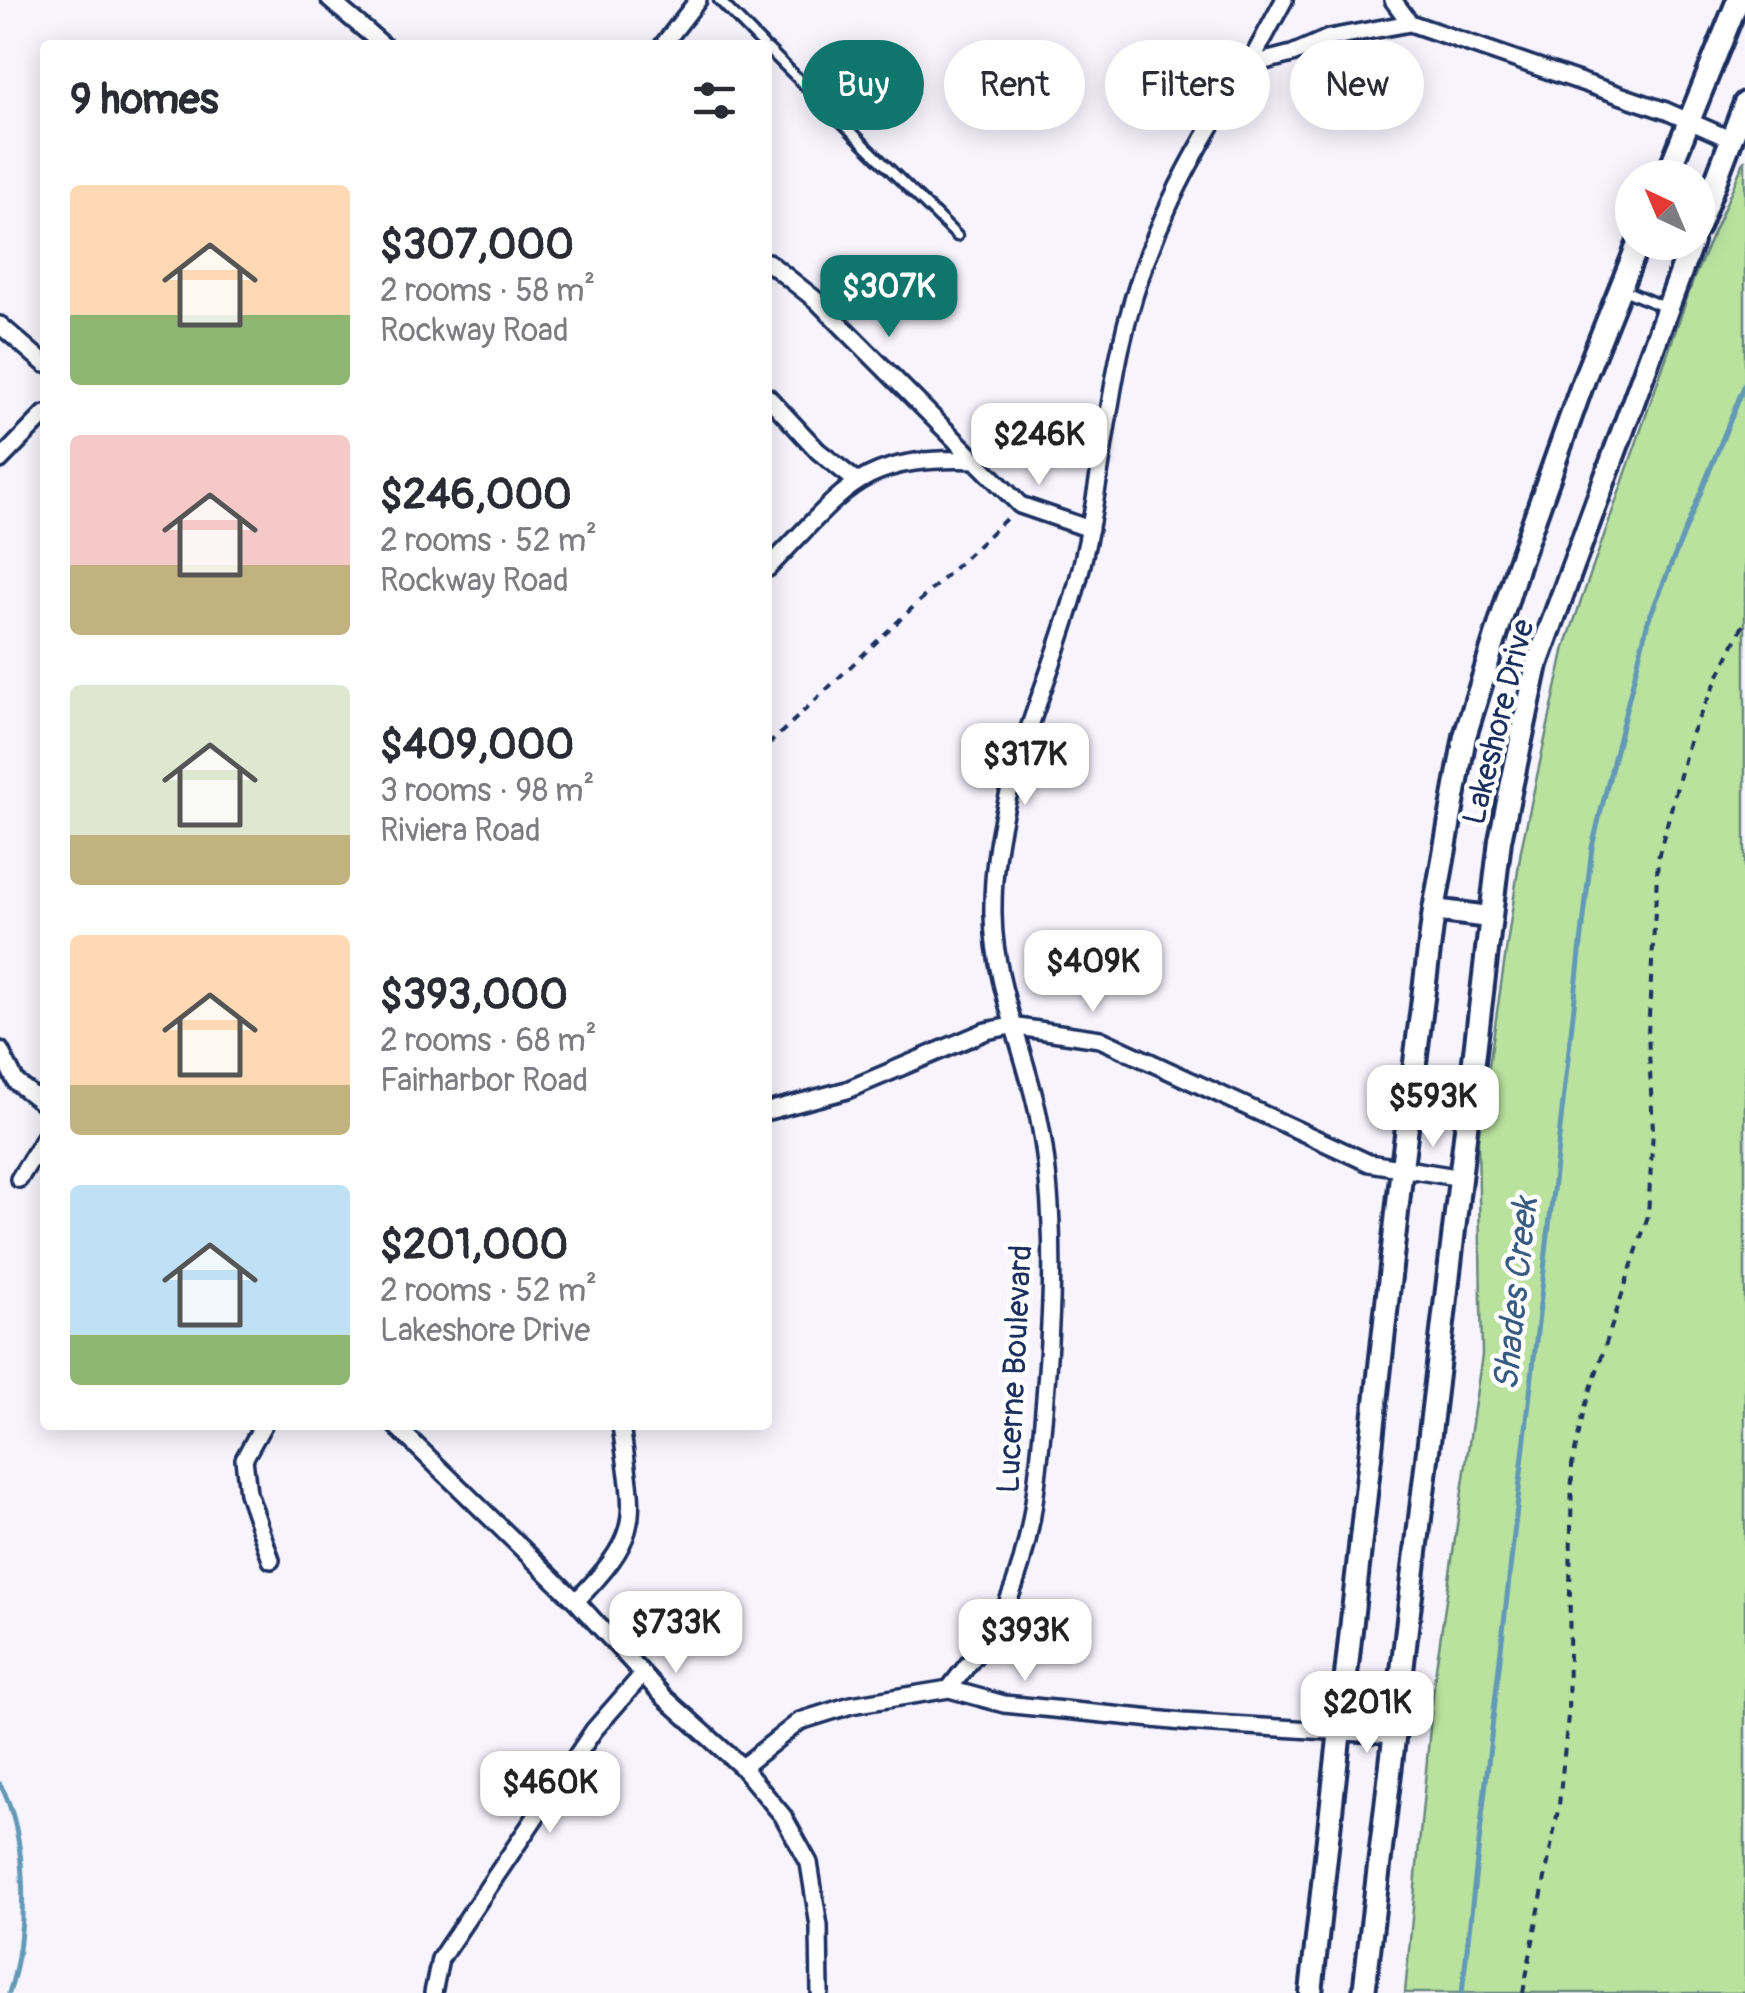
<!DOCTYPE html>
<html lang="en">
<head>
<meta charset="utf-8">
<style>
	:root { --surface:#fff; --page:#f7f7f7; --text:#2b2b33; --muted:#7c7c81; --accent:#0f766e }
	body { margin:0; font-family:Pangolin,sans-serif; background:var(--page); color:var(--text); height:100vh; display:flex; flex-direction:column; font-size:38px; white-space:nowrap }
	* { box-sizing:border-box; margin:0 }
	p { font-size:32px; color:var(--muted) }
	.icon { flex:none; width:55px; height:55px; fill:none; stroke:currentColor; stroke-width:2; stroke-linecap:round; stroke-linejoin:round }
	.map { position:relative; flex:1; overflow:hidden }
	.drawer { position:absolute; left:40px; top:40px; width:732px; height:1390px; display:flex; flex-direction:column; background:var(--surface); border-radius:10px; box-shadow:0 5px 25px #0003 }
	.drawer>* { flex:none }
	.banner { position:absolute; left:802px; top:40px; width:792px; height:90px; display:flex; gap:20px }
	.needle { width:65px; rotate:316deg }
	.fabs { position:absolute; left:1615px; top:160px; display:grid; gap:20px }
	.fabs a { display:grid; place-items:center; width:100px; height:100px; border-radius:50%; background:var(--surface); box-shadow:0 5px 25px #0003; font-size:50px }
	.price { position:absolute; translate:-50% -85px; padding:0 22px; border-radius:20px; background:#fff; color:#222; font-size:32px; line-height:65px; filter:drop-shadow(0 2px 5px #0008) }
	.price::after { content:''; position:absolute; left:50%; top:60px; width:30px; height:22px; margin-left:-15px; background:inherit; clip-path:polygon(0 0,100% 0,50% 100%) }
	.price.current { background:var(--accent); color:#fff }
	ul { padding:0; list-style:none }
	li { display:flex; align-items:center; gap:30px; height:250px; padding:0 30px }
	li span { display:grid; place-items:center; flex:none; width:280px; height:200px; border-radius:10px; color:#555 }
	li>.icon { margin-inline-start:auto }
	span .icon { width:120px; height:120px; fill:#fffc; stroke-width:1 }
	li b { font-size:42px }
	h2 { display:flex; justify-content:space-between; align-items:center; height:120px; padding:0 30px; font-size:42px }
	.tag { padding:0 35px; border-radius:45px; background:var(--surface); box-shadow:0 5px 25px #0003; font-size:35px; line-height:90px }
	.tag.current { background:var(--accent); color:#fff }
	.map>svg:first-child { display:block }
	.green { fill:#bae29e; stroke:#6a887e; stroke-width:2.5 }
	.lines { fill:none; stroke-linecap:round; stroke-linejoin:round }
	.stream { stroke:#6299b6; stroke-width:5 }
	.lane-casing { stroke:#1b2f5e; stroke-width:15 }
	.street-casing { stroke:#1b2f5e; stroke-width:22 }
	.secondary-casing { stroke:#1b2f5e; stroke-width:28 }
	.path { stroke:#1b2f5e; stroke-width:4; stroke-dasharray:8 8; stroke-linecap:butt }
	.lane { stroke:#fff; stroke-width:8 }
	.street { stroke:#fff; stroke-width:15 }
	.secondary { stroke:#fff; stroke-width:20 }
	.labels { text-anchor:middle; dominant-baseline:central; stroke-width:9; stroke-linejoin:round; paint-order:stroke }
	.street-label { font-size:32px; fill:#1b2f5e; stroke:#fff }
	.water-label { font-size:35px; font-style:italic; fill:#385b82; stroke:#fff }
</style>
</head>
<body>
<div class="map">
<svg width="1745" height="1993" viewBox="0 0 1745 1993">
	<rect width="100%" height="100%" fill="#f7f4fe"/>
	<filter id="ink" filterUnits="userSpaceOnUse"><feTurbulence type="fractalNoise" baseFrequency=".01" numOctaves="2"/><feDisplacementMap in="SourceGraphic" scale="20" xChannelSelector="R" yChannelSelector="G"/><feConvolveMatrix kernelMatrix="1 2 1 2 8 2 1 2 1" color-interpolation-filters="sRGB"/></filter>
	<g filter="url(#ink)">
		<path class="green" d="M1745 159V1993H1405L1435 1675 1482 1355 1478 1140 1521 850 1565 647 1694 278Z"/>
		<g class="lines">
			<path class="stream" d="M0 1784C29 1836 28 1938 9 1993
				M1462 1993 1592 847 1648 621 1745 384"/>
			<g class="lane-casing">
				<path id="lane" d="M719 0 763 45
					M768 49 957 236
					M1624 290 1666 308"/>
			</g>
			<g class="street-casing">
				<path id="street" d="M330 0 383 45
					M1393 0 1410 23
					M663 45 698 0
					M1249 65 1284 0
					M768 262 816 300 1020 505 1090 529
					M0 325 45 364
					M768 397 818 451 855 480
					M0 460 45 414
					M768 568C847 488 858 455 979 460
					M0 1050 16 1082 45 1105
					M768 1111 847 1090 986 1031 1011 1026 1100 1039 1369 1163 1456 1177
					M19 1179 45 1137
					M263 1425 244 1459 248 1493 271 1560
					M395 1425 576 1601 664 1697 742 1767 783 1816 809 1863 819 1926 820 1993
					M576 1601C646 1530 633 1518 621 1425
					M949 1689C969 1662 994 1635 1007 1604 1032 1546 1037 1484 1043 1421 1052 1319 1059 1216 1038 1114 1024 1047 994 985 993 915 991 796 1043 705 1074 595 1097 515 1103 432 1120 351 1143 242 1189 157 1249 65L1292 54 1329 38 1410 23 1666 111 1730 139
					M742 1767 800 1721 851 1705 949 1689 1004 1704 1183 1722 1394 1735
					M433 1993 440 1959 594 1730 643 1674"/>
			</g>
			<g class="secondary-casing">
				<path id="secondary" d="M1666 178 1738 0
					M1698 227 1745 103
					M1434 910 1489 917
					M1311 1993 1402 1167 1434 910 1465 736 1518 565 1586 374 1639 242
					M1364 1993 1500 840 1537 664 1692 242"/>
			</g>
			<path class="path" d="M768 745 1009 516
				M1523 1993 1559 1805 1568 1716 1572 1465 1584 1410 1648 1216 1653 1130 1648 1033 1658 858 1691 734 1745 621"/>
			<use href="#lane" class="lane"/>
			<use href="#street" class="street"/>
			<use href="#secondary" class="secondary"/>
		</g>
	</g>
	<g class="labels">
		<g class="street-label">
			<text transform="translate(1499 722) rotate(-76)">Lakeshore Drive</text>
			<text transform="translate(1015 1369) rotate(-87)">Lucerne Boulevard</text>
		</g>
		<g class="water-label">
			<text transform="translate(1516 1294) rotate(-84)">Shades Creek</text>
		</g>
	</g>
</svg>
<div class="fabs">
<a><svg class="needle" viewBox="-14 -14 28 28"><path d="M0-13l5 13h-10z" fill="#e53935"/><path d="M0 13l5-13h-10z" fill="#7c7c81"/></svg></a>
</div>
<b class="price current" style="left:889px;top:340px">$307K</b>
<b class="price" style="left:1039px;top:488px">$246K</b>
<b class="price" style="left:1025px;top:808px">$317K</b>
<b class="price" style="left:1093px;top:1015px">$409K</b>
<b class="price" style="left:1433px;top:1150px">$593K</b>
<b class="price" style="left:676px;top:1676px">$733K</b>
<b class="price" style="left:1025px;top:1684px">$393K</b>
<b class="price" style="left:1367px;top:1756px">$201K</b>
<b class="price" style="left:550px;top:1836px">$460K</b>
<div class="banner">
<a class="tag current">Buy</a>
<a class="tag">Rent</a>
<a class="tag">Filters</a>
<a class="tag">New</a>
</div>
<section class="drawer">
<h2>9 homes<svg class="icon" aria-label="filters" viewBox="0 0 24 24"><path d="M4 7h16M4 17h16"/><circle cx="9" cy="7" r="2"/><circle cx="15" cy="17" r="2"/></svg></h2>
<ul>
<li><span style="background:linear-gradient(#ffd9b3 65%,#8fb573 0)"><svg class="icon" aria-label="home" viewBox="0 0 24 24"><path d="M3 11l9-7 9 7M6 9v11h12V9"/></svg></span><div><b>$307,000</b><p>2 rooms · 58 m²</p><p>Rockway Road</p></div></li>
<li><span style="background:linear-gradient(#f6c9c9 65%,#c2b280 0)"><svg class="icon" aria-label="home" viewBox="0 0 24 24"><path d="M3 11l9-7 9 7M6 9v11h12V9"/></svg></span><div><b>$246,000</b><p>2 rooms · 52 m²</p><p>Rockway Road</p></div></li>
<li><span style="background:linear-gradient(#dfe7d0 75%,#c2b280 0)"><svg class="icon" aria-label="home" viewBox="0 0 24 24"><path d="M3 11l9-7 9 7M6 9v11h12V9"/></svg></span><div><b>$409,000</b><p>3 rooms · 98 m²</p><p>Riviera Road</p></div></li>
<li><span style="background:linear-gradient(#ffd9b3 75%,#c2b280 0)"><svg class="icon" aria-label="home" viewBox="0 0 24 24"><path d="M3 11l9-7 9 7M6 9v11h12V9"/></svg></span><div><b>$393,000</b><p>2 rooms · 68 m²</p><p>Fairharbor Road</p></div></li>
<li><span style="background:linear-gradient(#bfe0f5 75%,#8fb573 0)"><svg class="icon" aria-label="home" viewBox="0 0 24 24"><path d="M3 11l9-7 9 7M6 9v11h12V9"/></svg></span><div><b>$201,000</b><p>2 rooms · 52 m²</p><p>Lakeshore Drive</p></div></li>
</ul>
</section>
</div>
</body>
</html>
